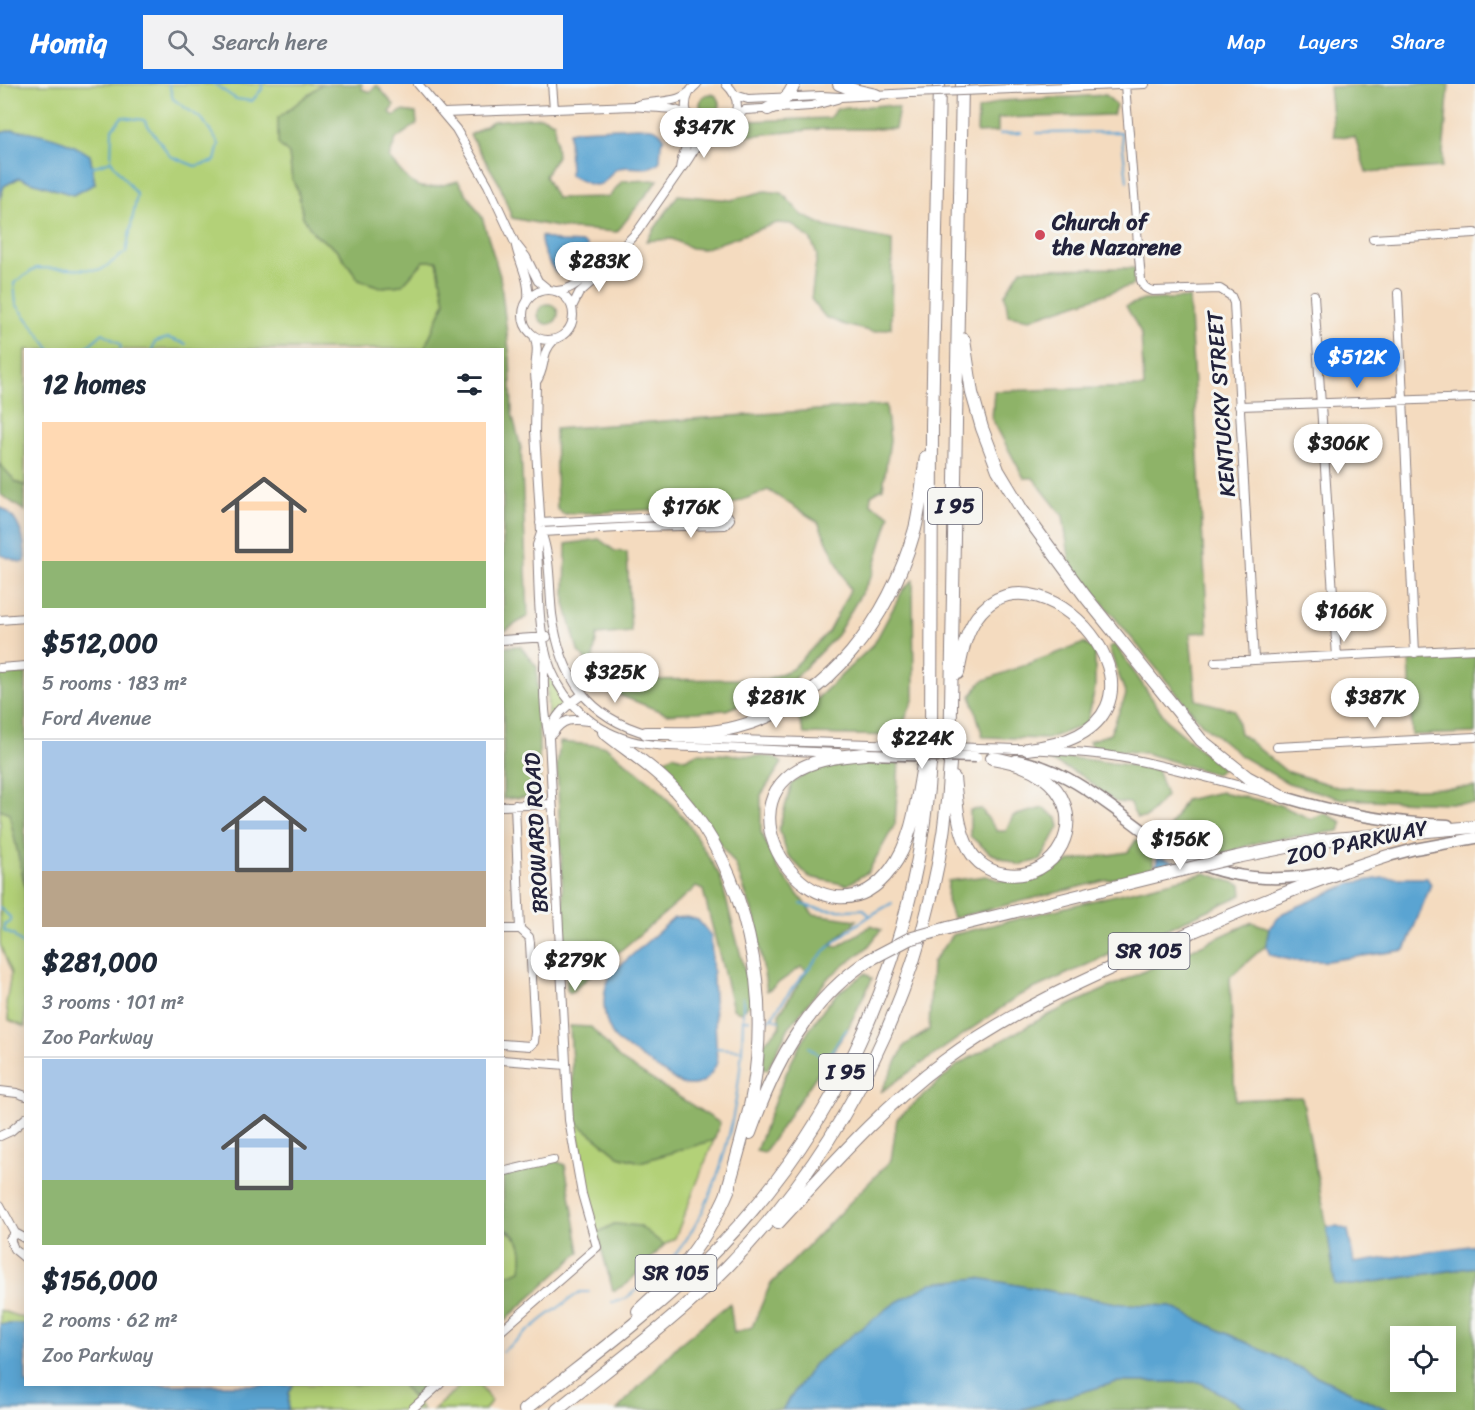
<!DOCTYPE html>
<html lang="en">
<head>
<meta charset="utf-8">
<style>
	:root { --surface:#fff; --page:#f2f2f3; --text:#1f2937; --muted:#747a83; --line:#e0e1e3; --accent:#1a73e8 }
	body { margin:0; font-family:Sriracha,sans-serif; background:var(--page); color:var(--text); height:100vh; display:flex; flex-direction:column; font-size:22px; white-space:nowrap }
	* { box-sizing:border-box; margin:0 }
	p { font-size:20px; color:var(--muted) }
	.icon { flex:none; width:33px; height:33px; fill:none; stroke:currentColor; stroke-width:2; stroke-linecap:round; stroke-linejoin:round }
	.map { position:relative; flex:1; overflow:hidden }
	.drawer { position:absolute; left:24px; top:264px; width:480px; height:1038px; display:flex; flex-direction:column; background:var(--surface); border-radius:0px; box-shadow:0 3px 15px #0003 }
	.drawer>* { flex:none }
	.controls { position:absolute; left:1390px; top:1242px; display:grid; gap:12px }
	.controls a { display:grid; place-items:center; width:66px; height:66px; border-radius:0px; background:var(--surface); box-shadow:0 3px 15px #0003; font-size:30px }
	.price { position:absolute; translate:-50% -51px; padding:0 14px; border-radius:21px; background:#fff; color:#222; font-size:20px; line-height:39px; filter:drop-shadow(0 2px 3px #0008) }
	.price::after { content:''; position:absolute; left:50%; top:36px; width:18px; height:14px; margin-left:-9px; background:inherit; clip-path:polygon(0 0,100% 0,50% 100%) }
	.price.on { background:var(--accent); color:#fff }
	ul { padding:0; list-style:none }
	li { display:grid; align-content:center; gap:12px; height:318px; padding:0 18px }
	li+li { border-top:2px solid var(--line) }
	li span { display:grid; place-items:center; height:186px; border-radius:0px; color:#555 }
	li>.icon { margin-inline-start:auto }
	span .icon { width:108px; height:108px; fill:#fffc; stroke-width:1 }
	li b { font-size:26px }
	h2 { display:flex; justify-content:space-between; align-items:center; height:72px; padding:0 18px; font-size:26px }
	header { display:flex; align-items:center; gap:36px; box-sizing:border-box; height:84px; padding:0 30px; background:var(--accent); color:#fff }
	header strong { font-size:28px }
	nav { display:flex; gap:33px; margin-inline-start:auto; font-size:21px }
	.search { width:420px; height:54px; background:var(--page); display:flex; align-items:center; gap:15px; box-sizing:border-box; padding:0 21px; border-radius:0px; color:var(--muted); font-size:22px }
	.map>svg:first-child { display:block }
	.green { fill:#b3d178; stroke:#6a7a5a; stroke-width:1.5 }
	.forest { fill:#8eb368; stroke:#586a52; stroke-width:1.5; fill-rule:evenodd }
	.water { fill:#5aa4d2; stroke:#3e6386; stroke-width:1.5 }
	.lines { fill:none; stroke-linecap:round; stroke-linejoin:round }
	.stream { stroke:#5aa4d2; stroke-width:2 }
	.minor-casing { stroke:#8b7e7d; stroke-width:10 }
	.major-casing { stroke:#8b7e7d; stroke-width:13 }
	.highway-casing { stroke:#8b7e7d; stroke-width:14 }
	.minor { stroke:#fff; stroke-width:8 }
	.major { stroke:#fff; stroke-width:10 }
	.highway { stroke:#fff; stroke-width:12 }
	.minor-bridge-casing { stroke:#8b7e7d; stroke-width:10; stroke-linecap:butt }
	.major-bridge-casing { stroke:#8b7e7d; stroke-width:13; stroke-linecap:butt }
	.highway-bridge-casing { stroke:#8b7e7d; stroke-width:14; stroke-linecap:butt }
	.minor-bridge { stroke:#fff; stroke-width:8 }
	.major-bridge { stroke:#fff; stroke-width:10 }
	.highway-bridge { stroke:#fff; stroke-width:12 }
	.poi-dot { fill:#d1495b; stroke:#f6f6f2; stroke-width:2 }
	.labels { text-anchor:middle; dominant-baseline:central; stroke-width:6; stroke-linejoin:round; paint-order:stroke }
	.shield { fill:#f6f6f2; stroke:#626272; stroke-width:1.5 }
	.shield-label { font-size:21px; font-weight:bold; fill:#22223b }
	.poi-label { font-size:22px; font-weight:bold; fill:#22223b; stroke:#f6f6f2; text-anchor:start }
	.street-label { font-size:22px; fill:#22223b; stroke:#f6f6f2 }
</style>
</head>
<body>
<header>
<strong>Homiq</strong>
<div class="search"><svg class="icon" aria-label="search" viewBox="0 0 24 24"><circle cx="10" cy="10" r="6"/><path d="M15 15l6 6"/></svg>Search here</div>
<nav><a>Map</a><a>Layers</a><a>Share</a></nav>
</header>
<div class="map">
<svg width="1475" height="1326" viewBox="0 0 1475 1326">
	<rect width="100%" height="100%" fill="#f6f6f2"/>
	<filter id="ink" filterUnits="userSpaceOnUse"><feTurbulence type="fractalNoise" baseFrequency=".0167" numOctaves="2"/><feDisplacementMap in="SourceGraphic" scale="12" xChannelSelector="R" yChannelSelector="G"/><feConvolveMatrix kernelMatrix="1 2 1 2 8 2 1 2 1" color-interpolation-filters="sRGB"/></filter>
	<filter id="wash" filterUnits="userSpaceOnUse"><feTurbulence type="fractalNoise" baseFrequency=".008" numOctaves="4" result="noise"/><feDisplacementMap in="SourceGraphic" scale="24" xChannelSelector="R" yChannelSelector="G"/><feGaussianBlur stdDeviation="1.35" result="paint"/><feColorMatrix in="noise" values="0 0 0 0 0 0 0 0 0 0 0 0 0 0 0 0 0 1.4 0 .05"/><feComposite in="paint" operator="in"/></filter>
	<g filter="url(#wash)">
		<rect width="100%" height="100%" fill="#f4dbbf"/>
		<path class="green" d="M0 0H322L278 34 289 70 292 95 298 107 303 133 315 151 337 165 359 196 381 203 402 201 424 177H437L445 218 424 265 26 266 25 402 16 398 0 380V115L4 102 19 94 73 111 95 99 90 71 12 46 0 49Z
			M547 592H549L565 619 551 633H548Z
			M0 725 9 729 25 802V943L9 936 6 920 11 889 0 860Z
			M575 1037 619 1072 640 1078 714 1056 675 1154 664 1161 640 1142 614 1140 597 1149Z
			M502 1144C522 1155 524 1163 522 1186L503 1195Z
			M0 1226 23 1234 25 1240H0Z
			M293 1300 402 1301 423 1326H288L289 1309Z
			M462 1300 480 1301 491 1317 485 1326H433Z"/>
		<path class="forest" d="M322 0H362V5L370 8 377 1 394 21 390 28 394 32 402 27 416 29 417 40 396 55 389 74C417 106 415 109 458 97L482 133 500 192 510 274 512 329 521 364 528 532 503 548 502 266 424 265 445 218 437 177H424L402 201 381 203 359 196 337 165 315 151 303 133 298 107 292 95 289 70 278 60V34Z
			M1406 0H1449L1442 83 1366 88 1355 53 1334 52 1329 3Z
			M700 20a10 10 0 1 1 20 0a10 10 0 1 1-20 0Z
			M1106 11 1116 21 1113 31 998 34V48L977 49 978 26 1000 17Z
			M884 21 899 24 895 45H820L746 52 740 44 751 37 829 34 837 25Z
			M542 33 554 38 557 72 545 92 556 114 609 113 622 97 658 96 617 148 562 144 512 134 499 99 470 51 493 37Z
			M765 107 782 109 802 131 827 143 892 156 891 244 873 248 845 241 825 233 811 215 817 171 811 156 792 140 777 139 703 165 691 164 672 155 646 157 678 111 731 116Z
			M1136 184 1133 201 1030 235 1008 231 1005 210 1021 185Z
			M1189 214 1208 548 1190 549 1196 616 1235 626 1240 649 1286 687 1337 703 1387 706 1475 703V720L1342 715 1288 699 1244 674 1202 640 1070 479 1063 432 1033 394H1024L992 335 994 307 1144 303 1141 249 1126 222 1144 216Z
			M538 230a10 10 0 1 1 20 0a10 10 0 1 1-20 0Z
			M886 321 890 356 883 404 871 411V420L890 431 872 491 837 551 785 604 726 626 667 630 612 608 578 567 565 519 566 460 599 455 615 467 627 468 631 548 597 551 593 575 599 584 615 596 768 595 792 585 828 548 850 506 818 438 768 406 727 422 563 430 557 425 555 345Z
			M0 380 16 398 25 402V427L0 410Z
			M913 496 914 614 898 652 804 650 798 633 874 560 903 506Z
			M1084 559 1095 567V604L1087 640 1047 655 983 653 971 612 982 597Z
			M1115 560 1168 638 1223 685 1215 690 1145 669 1092 664 1089 657 1110 650 1126 611 1109 564Z
			M520 562 537 583 540 704 532 713 503 715V563Z
			M1475 570V649L1412 651 1409 572Z
			M25 589H26L25 802 9 729 0 725V590Z
			M560 658 605 662 657 703 688 739 720 792 753 918 740 928 733 925 703 806 696 803 570 909 567 906 557 682Z
			M697 669 774 673 782 679 761 711V748L778 785 813 830 857 836 830 861 837 863 872 841 881 846 868 863 828 894 789 943 767 986 763 984 764 959 780 943 779 930 807 887 801 883 767 907 755 835 735 780 675 699 663 677 673 671 685 675Z
			M1049 673 1082 675 1157 685 1166 712 1146 734H1137L1129 719 1115 718 1081 691 1048 676Z
			M848 678H899L895 740 868 788 847 801 809 793 787 770 779 744 792 699 817 683Z
			M1221 708 1277 720 1311 735 1324 729 1342 738 1339 747 1262 757 1226 769 1182 765 1168 745 1185 716Z
			M1043 724 1057 734 1059 743 1041 776 1019 781 990 769 970 752V726L981 725 997 747H1006L1013 732Z
			M1136 756 1153 760V785L953 834 947 817 948 797 986 792 999 796 1036 795 1070 777 1128 768Z
			M1205 789 1241 801 1242 811 1020 911 881 1008 905 961 929 946 932 879 952 851Z
			M1252 838 1269 844 1266 861 1230 893 1235 1016 1302 1013 1327 1143 1335 1200 1352 1201 1475 1183V1326H1388L1169 1222 1122 1220 978 1194 814 1280 782 1326H617L678 1261 730 1219 734 1249 752 1243 770 1201 891 1076 897 1035 959 980 1044 933ZM1401 1252H1446V1298H1401Z
			M866 889 872 895 847 946 764 1069 756 1067C777 1011 794 956 836 911 844 903 857 896 866 889Z
			M570 942 591 943 621 976 720 1039 714 1056 640 1078 619 1072 575 1037Z
			M556 1077 565 1081 580 1168 503 1238 502 1193 521 1186C524 1163 522 1155 503 1143V1092Z
			M614 1140 640 1142 664 1161 627 1200 613 1207 597 1149Z
			M1117 1298H1200L1250 1326H1019Z
			M402 1301H432L419 1312H411Z"/>
		<path class="water" d="M638 43C650 44 659 43 664 54L661 59 660 77C649 89 633 81 619 84 609 87 608 100 597 101 589 102 577 95 570 91L569 48 578 46Z
			M12 46C41 48 66 55 90 71L95 100 73 111 19 94 4 102 0 115V49Z
			M541 152 560 158 584 159 587 161V166L562 188 558 190C549 182 540 163 541 152Z
			M0 423C20 433 26 457 25 478H20L0 471Z
			M1157 774H1162L1181 780 1159 786 1156 785Z
			M1382 794H1427L1431 800 1405 866 1327 877H1295L1270 871 1266 861 1269 844 1283 829 1352 799Z
			M687 833 698 836 711 852 717 979C708 997 701 1004 681 1000L617 957C602 939 599 907 613 888L674 834Z
			M1337 1142 1348 1146 1354 1179 1475 1161V1183L1352 1201 1335 1200 1327 1143Z
			M978 1194 1122 1220 1169 1222 1388 1326H1250L1200 1298H1117L1019 1326H782L814 1280 895 1219 932 1199Z
			M0 1240H25L26 1300 293 1301 289 1309 288 1326H0Z"/>
		<g class="lines">
			<path class="stream" d="M214 0 236 15 252 17 262 5V0
				M1037 49 1121 48 1127 97
				M1000 50 1021 49
				M92 83 111 77 112 45 122 33 144 36 170 72 195 82 215 77 219 60 203 36 173 15 169 0
				M51 266 16 220 14 199 36 184 101 186 126 168 137 111 111 77
				M83 266 103 249 120 260 121 266
				M152 266 155 258 168 254 186 260
				M801 820C823 827 841 827 864 825L869 831
				M0 824 10 833V838L4 841V847L13 851 26 864
				M743 913V936
				M772 933 779 937
				M767 937 772 933C807 881 836 849 892 819
				M809 963 821 973H827L847 945
				M742 966 743 936H749
				M612 1218C623 1219 634 1207 643 1201 713 1151 735 1046 742 966L716 964
				M502 1268 544 1234 580 1208H589"/>
		</g>
	</g>
	<g filter="url(#ink)">
		<g class="lines">
			<g class="minor-casing">
				<path id="minor" d="M418 0 456 45 488 101 515 159 526 173 538 197 549 206
					M552 0 554 25
					M697 0C689 6 685 15 686 25 694 68 763 35 726 0
					M1125 1 1141 196C1143 203 1146 205 1153 207L1220 205 1231 212 1234 219 1254 576
					M987 6 1145 0
					M735 11 748 15 821 12 840 13 911 9
					M638 21C653 16 676 20 688 9
					M444 29 634 22C653 25 672 21 689 32
					M734 32 745 26 811 22 837 15
					M680 85C682 68 691 55 693 37
					M1373 155 1475 149
					M516 162C520 181 530 195 528 215
					M523 231a25 25 0 1 1 50 0a25 25 0 1 1-50 0Z
					M557 207C576 206 585 190 602 183
					M1398 209 1415 569
					M1314 211 1337 573
					M572 223 579 209 597 193 603 183 637 148 680 86C693 73 696 55 712 45
					M534 252C541 267 532 282 536 298L535 348 541 448C551 474 549 503 552 530 560 591 587 634 649 650
					M536 298C547 283 540 269 554 256
					M1239 322 1475 314
					M540 439 722 430 728 432 730 435 725 441 638 443 541 448
					M541 449 537 461C539 497 537 538 547 574 552 591 561 607 573 621 616 668 663 661 720 664 760 665 799 667 838 669
					M0 536 26 534
					M502 556 547 553
					M1215 578 1475 565
					M0 584 26 582
					M553 649C563 634 572 635 588 637
					M550 650C554 630 567 622 583 610
					M674 654 904 661
					M1277 663 1475 653
					M977 664C1024 665 1073 666 1119 673 1171 682 1221 698 1272 710
					M502 722 552 720
					M502 845H520
					M502 960 530 962 534 958 535 948 530 859 529 853 520 845 515 721
					M502 976 566 981
					M0 1007 17 1009 26 1012
					M0 1052 11 1047 26 1034
					M502 1088 553 1076
					M0 1121 15 1149 26 1155
					M15 1149 10 1155 14 1165 26 1175
					M502 1246 597 1163 582 1110 569 1036 549 654C543 625 543 594 545 565
					M413 1324 440 1300"/>
			</g>
			<g class="major-casing">
				<path id="major" d="M865 670 904 671
					M1016 676C1053 682 1083 702 1113 724 1134 739 1154 756 1177 769 1223 796 1280 800 1332 787
					M1284 713C1337 729 1392 739 1448 741
					M1381 774 1415 765 1475 754"/>
			</g>
			<g class="highway-casing">
				<path id="highway" d="M839 0 854 6 876 11
					M768 25C781 19 789 14 794 0
					M964 256 972 309 982 344 998 386 1022 426 1085 512 1201 656 1247 693 1284 713
					M958 589C962 569 965 550 977 533 1042 443 1213 644 1027 665
					M604 648C630 669 658 686 680 712 748 790 770 907 753 1007 747 1041 736 1075 727 1108
					M646 649C677 649 708 651 737 643 830 619 890 533 915 445 921 421 922 396 926 373
					M865 670C842 672 820 674 799 685 716 732 826 873 891 785 914 755 917 712 924 676
					M954 694C957 718 957 743 969 765 976 779 990 788 1005 790 1057 798 1089 735 1050 699 1035 684 1012 677 992 674
					M1237 773 1322 756 1475 743
					M948 844 1174 788
					M750 1049C774 981 807 917 869 876
					M778 1139C830 1083 882 1023 944 977 1010 928 1085 895 1160 862 1234 829 1310 797 1388 772
					M638 1227C648 1217 659 1208 669 1198 694 1170 716 1137 730 1102
					M525 1326C586 1277 650 1231 706 1176 845 1040 921 857 931 665L932 342 939 0
					M557 1326C614 1280 675 1236 727 1183 860 1048 940 868 950 679L962 0"/>
			</g>
			<use href="#minor" class="minor"/>
			<use href="#major" class="major"/>
			<use href="#highway" class="highway"/>
			<g class="minor-bridge-casing">
				<path id="minor-bridge" d="M911 9 987 6
					M904 661 977 664"/>
			</g>
			<g class="major-bridge-casing">
				<path id="major-bridge" d="M904 671 976 673"/>
			</g>
			<g class="highway-bridge-casing">
				<path id="highway-bridge" d="M1174 788 1237 773
					M869 876 909 855 948 844"/>
			</g>
			<use href="#minor-bridge" class="minor-bridge"/>
			<use href="#major-bridge" class="major-bridge"/>
			<use href="#highway-bridge" class="highway-bridge"/>
		</g>
	</g>
	<circle class="poi-dot" cx="1040" cy="151" r="6"/>
	<g class="labels">
		<g class="shield">
			<rect x="928" y="404" width="54" height="36" rx="4.5"/>
			<rect x="1108.5" y="849" width="81" height="36" rx="4.5"/>
			<rect x="819" y="970" width="54" height="36" rx="4.5"/>
			<rect x="635.5" y="1171" width="81" height="36" rx="4.5"/>
		</g>
		<g class="shield-label">
			<text x="955" y="422">I 95</text>
			<text x="1149" y="867">SR 105</text>
			<text x="846" y="988">I 95</text>
			<text x="676" y="1189">SR 105</text>
		</g>
		<g class="poi-label">
			<text x="1052" y="138">Church of<tspan x="1052" dy="25">the Nazarene</tspan></text>
		</g>
		<g class="street-label">
			<text transform="translate(1221 320) rotate(-94)">KENTUCKY STREET</text>
			<text transform="translate(536 749) rotate(-93)">BROWARD ROAD</text>
			<text transform="translate(1357 758) rotate(-12)">ZOO PARKWAY</text>
		</g>
	</g>
</svg>
<div class="controls">
<a><svg class="icon" aria-label="locate" viewBox="0 0 24 24"><circle cx="12" cy="12" r="6"/><path d="M12 2v4M12 18v4M2 12h4M18 12h4"/></svg></a>
</div>
<b class="price" style="left:704px;top:75px">$347K</b>
<b class="price" style="left:599px;top:209px">$283K</b>
<b class="price on" style="left:1357px;top:305px">$512K</b>
<b class="price" style="left:1338px;top:391px">$306K</b>
<b class="price" style="left:691px;top:455px">$176K</b>
<b class="price" style="left:1344px;top:559px">$166K</b>
<b class="price" style="left:615px;top:620px">$325K</b>
<b class="price" style="left:776px;top:645px">$281K</b>
<b class="price" style="left:1375px;top:645px">$387K</b>
<b class="price" style="left:922px;top:686px">$224K</b>
<b class="price" style="left:1180px;top:787px">$156K</b>
<b class="price" style="left:575px;top:908px">$279K</b>
<section class="drawer">
<h2>12 homes<svg class="icon" aria-label="filters" viewBox="0 0 24 24"><path d="M4 7h16M4 17h16"/><circle cx="9" cy="7" r="2"/><circle cx="15" cy="17" r="2"/></svg></h2>
<ul>
<li><span style="background:linear-gradient(#ffd9b3 75%,#8fb573 0)"><svg class="icon" aria-label="home" viewBox="0 0 24 24"><path d="M3 11l9-7 9 7M6 9v11h12V9"/></svg></span><div><b>$512,000</b><p>5 rooms · 183 m²</p><p>Ford Avenue</p></div></li>
<li><span style="background:linear-gradient(#a9c7e8 70%,#b9a48a 0)"><svg class="icon" aria-label="home" viewBox="0 0 24 24"><path d="M3 11l9-7 9 7M6 9v11h12V9"/></svg></span><div><b>$281,000</b><p>3 rooms · 101 m²</p><p>Zoo Parkway</p></div></li>
<li><span style="background:linear-gradient(#a9c7e8 65%,#8fb573 0)"><svg class="icon" aria-label="home" viewBox="0 0 24 24"><path d="M3 11l9-7 9 7M6 9v11h12V9"/></svg></span><div><b>$156,000</b><p>2 rooms · 62 m²</p><p>Zoo Parkway</p></div></li>
</ul>
</section>
</div>
</body>
</html>
